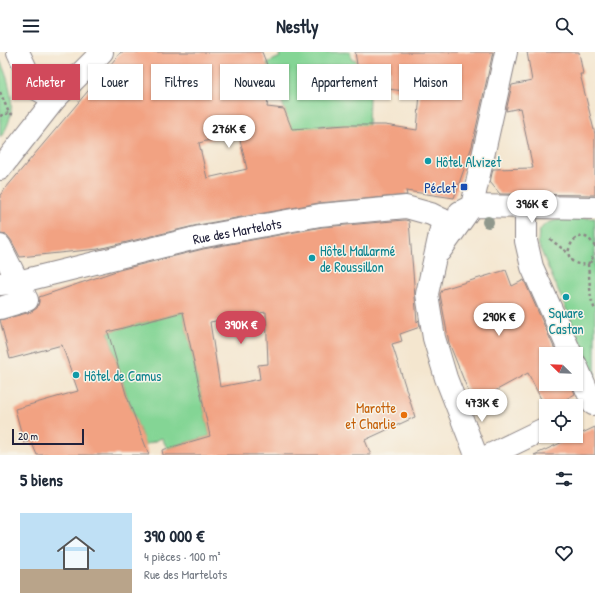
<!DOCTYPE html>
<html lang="fr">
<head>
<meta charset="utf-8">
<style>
	:root { --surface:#fff; --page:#f2f2f3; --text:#1f2937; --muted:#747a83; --accent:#d1495b }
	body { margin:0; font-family:"Patrick Hand",sans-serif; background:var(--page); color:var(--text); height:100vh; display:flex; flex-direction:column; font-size:15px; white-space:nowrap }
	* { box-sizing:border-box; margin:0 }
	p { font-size:13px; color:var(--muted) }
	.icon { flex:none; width:22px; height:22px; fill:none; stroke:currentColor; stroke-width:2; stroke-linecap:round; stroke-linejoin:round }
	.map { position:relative; height:403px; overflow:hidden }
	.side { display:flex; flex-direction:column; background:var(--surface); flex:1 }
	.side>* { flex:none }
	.hud { position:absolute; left:12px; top:12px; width:571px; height:36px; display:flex; gap:8px }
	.needle { width:26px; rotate:293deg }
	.controls { position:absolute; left:539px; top:295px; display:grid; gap:8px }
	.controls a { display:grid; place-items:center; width:44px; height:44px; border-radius:0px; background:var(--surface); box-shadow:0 1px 3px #0004; font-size:20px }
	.scale { position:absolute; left:12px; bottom:10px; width:72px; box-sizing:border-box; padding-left:4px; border:2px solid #22223b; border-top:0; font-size:11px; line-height:14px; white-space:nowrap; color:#22223b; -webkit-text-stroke:3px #f7f3e8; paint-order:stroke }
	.price { position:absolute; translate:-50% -34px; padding:0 9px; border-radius:14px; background:#fff; color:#222; font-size:13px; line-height:26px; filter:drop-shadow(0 1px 2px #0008) }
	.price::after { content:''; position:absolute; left:50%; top:24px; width:12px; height:9px; margin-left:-6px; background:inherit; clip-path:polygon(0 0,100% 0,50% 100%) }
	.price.selected { background:var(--accent); color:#fff }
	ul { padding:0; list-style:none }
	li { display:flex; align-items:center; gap:12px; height:100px; padding:0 20px }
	li span { display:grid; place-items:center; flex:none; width:112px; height:80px; border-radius:0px; color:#555 }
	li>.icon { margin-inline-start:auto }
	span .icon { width:48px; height:48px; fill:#fffc; stroke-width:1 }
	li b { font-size:17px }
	h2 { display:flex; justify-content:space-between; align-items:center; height:48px; padding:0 20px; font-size:17px }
	.pill { padding:0 14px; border-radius:0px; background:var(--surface); box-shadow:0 1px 3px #0004; font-size:14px; line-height:36px }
	.pill.selected { background:var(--accent); color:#fff }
	header { display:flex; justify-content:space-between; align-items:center; height:52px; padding:0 20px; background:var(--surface); font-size:18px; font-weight:700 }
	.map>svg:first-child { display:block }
	.green { fill:#84d595; stroke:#537c68 }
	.building { fill:#f2a282; fill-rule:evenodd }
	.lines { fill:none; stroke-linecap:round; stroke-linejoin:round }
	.minor-casing { stroke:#8b8485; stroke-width:24 }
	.path { stroke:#8b8485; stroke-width:2.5; stroke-dasharray:3 3; stroke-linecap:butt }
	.minor { stroke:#fff; stroke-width:22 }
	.tree { fill:#90988c }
	.culture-dot { fill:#0f9aa8; stroke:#f7f3e8; stroke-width:1.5 }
	.transit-dot { fill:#1a4fb4; stroke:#f7f3e8; stroke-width:1.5 }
	.food-dot { fill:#e8710a; stroke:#f7f3e8; stroke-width:1.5 }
	.labels { text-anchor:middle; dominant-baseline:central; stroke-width:3; stroke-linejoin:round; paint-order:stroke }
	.culture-label { font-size:14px; fill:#0d838f; stroke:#f7f3e8; text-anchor:start }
	.transit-label { font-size:14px; fill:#164399; stroke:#f7f3e8; text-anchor:end }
	.street-label { font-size:14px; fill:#22223b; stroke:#f7f3e8 }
	.food-label { font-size:14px; fill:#c56008; stroke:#f7f3e8; text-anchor:end }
</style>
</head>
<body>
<header><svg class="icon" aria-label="menu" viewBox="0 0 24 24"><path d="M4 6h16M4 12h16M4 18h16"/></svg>Nestly<svg class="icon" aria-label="search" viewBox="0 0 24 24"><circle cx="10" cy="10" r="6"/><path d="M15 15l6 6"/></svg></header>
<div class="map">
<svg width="595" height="403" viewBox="0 0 595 403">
	<rect width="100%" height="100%" fill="#f7f3e8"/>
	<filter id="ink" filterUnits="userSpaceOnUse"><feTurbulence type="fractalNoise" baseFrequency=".025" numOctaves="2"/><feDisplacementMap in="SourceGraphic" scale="8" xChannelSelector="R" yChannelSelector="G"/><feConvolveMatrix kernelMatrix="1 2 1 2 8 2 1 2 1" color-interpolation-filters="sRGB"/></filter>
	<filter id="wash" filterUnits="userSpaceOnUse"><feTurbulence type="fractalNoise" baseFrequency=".012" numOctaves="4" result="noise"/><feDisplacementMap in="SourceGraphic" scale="16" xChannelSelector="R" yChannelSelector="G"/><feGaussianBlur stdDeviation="0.9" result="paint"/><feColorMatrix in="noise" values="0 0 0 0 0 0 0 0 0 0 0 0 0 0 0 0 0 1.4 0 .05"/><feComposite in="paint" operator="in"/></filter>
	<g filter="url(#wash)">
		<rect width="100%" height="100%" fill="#f4e6cf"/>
		<path class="green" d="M278 0H350L352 8 356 7 358 19 370 18 368 73 322 74 289 80 285 58 267 11 280 5Z
			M0 8C11 33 19 62 0 86Z
			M575 166H595V324L539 194C534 168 556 168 575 166Z
			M183 260 210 384 167 396 162 386 145 393 126 342 108 280Z"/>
		<g id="blocks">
			<path class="building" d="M121 0H262L271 23 267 55 284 57 292 77 346 73H385L417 78 420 41 388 37 390 17 358 19 355 0H493L472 94 454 146 406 139 407 143 319 151 198 173 98 197 20 205 11 188 7 183 0 182V143ZM238 80 247 117 207 126 199 91Z
				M527 0H579L583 22H580L595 82V143L500 142 490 130 493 117 533 116 520 56 506 59 512 33 532 29Z
				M405 168 409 169 417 270 419 268 420 275 400 282 402 289 392 292 415 365 365 388 371 403H163L162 398 210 384 183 260 108 280 126 342 149 403H37L31 389 24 391 15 357 78 339 62 293 10 307 0 268 31 260 37 256 39 250V245L119 218 203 197 322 175ZM266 260 268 312 258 313 260 327 220 335 210 270Z
				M506 218 512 234 524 228 557 302H546V332H571L575 342 554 354H546V357L528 321 473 351 449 291 440 242 443 237Z
				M595 375V403H534L576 384Z"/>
		</g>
	</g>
	<g filter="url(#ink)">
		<use href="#blocks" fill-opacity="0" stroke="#8b8485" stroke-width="1"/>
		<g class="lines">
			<g class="minor-casing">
				<g id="minor">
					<path d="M18 0 35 36 55 47"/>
					<path d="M0 117 55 47 102 0"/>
					<path d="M526 155V189L532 215 571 302"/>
					<path d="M460 160 472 154 595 156"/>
					<path d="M443 168 427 242 434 286 446 326 476 403"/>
					<path d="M0 194 27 248 0 256"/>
					<path d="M440 199 472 154 506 0"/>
					<path id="s1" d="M0 232 18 230 200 185 320 163 406 155 431 162 443 168"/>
					<path d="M576 313 593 352"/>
					<path d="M490 403 546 376"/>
				</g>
			</g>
			<path class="path" d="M0 40 9 61 14 63
				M0 64 9 61
				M550 187 568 201
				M595 195C578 162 549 217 588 212L595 202
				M590 209 595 212
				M588 212 591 247 595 258"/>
			<use href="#minor" class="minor"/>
		</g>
		<circle class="tree" cx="488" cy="170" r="6"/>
	</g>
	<g class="culture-dot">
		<circle cx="428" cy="109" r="4"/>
		<circle cx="312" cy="206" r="4"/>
		<circle cx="566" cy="245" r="4"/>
		<circle cx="76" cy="323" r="4"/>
	</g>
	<rect class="transit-dot" x="460" y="131" width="8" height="8" rx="2"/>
	<circle class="food-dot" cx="404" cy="363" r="4"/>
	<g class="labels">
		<g class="culture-label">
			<text x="436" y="109">Hôtel Alvizet</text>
			<text x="320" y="198">Hôtel Mallarmé<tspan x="320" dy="16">de Roussillon</tspan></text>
			<text x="566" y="260" text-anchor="middle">Square<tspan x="566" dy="16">Castan</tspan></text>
			<text x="84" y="323">Hôtel de Camus</text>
		</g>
		<g class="transit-label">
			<text x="456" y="135">Péclet</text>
		</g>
		<g class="street-label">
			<text stroke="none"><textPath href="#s1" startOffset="243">Rue des Martelots</textPath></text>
		</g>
		<g class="food-label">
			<text x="396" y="355">Marotte<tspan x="396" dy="16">et Charlie</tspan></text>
		</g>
	</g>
</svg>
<div class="controls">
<a><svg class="needle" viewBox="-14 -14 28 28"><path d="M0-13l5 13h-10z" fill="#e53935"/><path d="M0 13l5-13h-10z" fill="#747a83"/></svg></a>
<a><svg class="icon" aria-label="locate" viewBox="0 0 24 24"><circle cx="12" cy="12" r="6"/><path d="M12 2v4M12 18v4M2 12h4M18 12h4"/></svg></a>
</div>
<div class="scale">20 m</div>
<b class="price" style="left:229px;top:97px">276K €</b>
<b class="price" style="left:532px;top:172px">396K €</b>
<b class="price" style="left:499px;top:285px">290K €</b>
<b class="price selected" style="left:241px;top:293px">390K €</b>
<b class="price" style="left:482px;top:371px">473K €</b>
<div class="hud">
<a class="pill selected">Acheter</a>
<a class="pill">Louer</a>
<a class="pill">Filtres</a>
<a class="pill">Nouveau</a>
<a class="pill">Appartement</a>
<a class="pill">Maison</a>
</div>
</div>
<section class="side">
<h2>5 biens<svg class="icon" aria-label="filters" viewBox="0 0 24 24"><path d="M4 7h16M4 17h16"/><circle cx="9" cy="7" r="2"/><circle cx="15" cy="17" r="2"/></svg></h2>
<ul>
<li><span style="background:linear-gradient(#bfe0f5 70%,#b9a48a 0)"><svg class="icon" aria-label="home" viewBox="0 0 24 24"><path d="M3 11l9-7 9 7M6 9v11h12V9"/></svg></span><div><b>390 000 €</b><p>4 pièces · 100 m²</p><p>Rue des Martelots</p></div><svg class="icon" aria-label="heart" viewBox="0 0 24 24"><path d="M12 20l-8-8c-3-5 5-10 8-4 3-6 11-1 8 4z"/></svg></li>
</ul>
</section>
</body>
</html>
